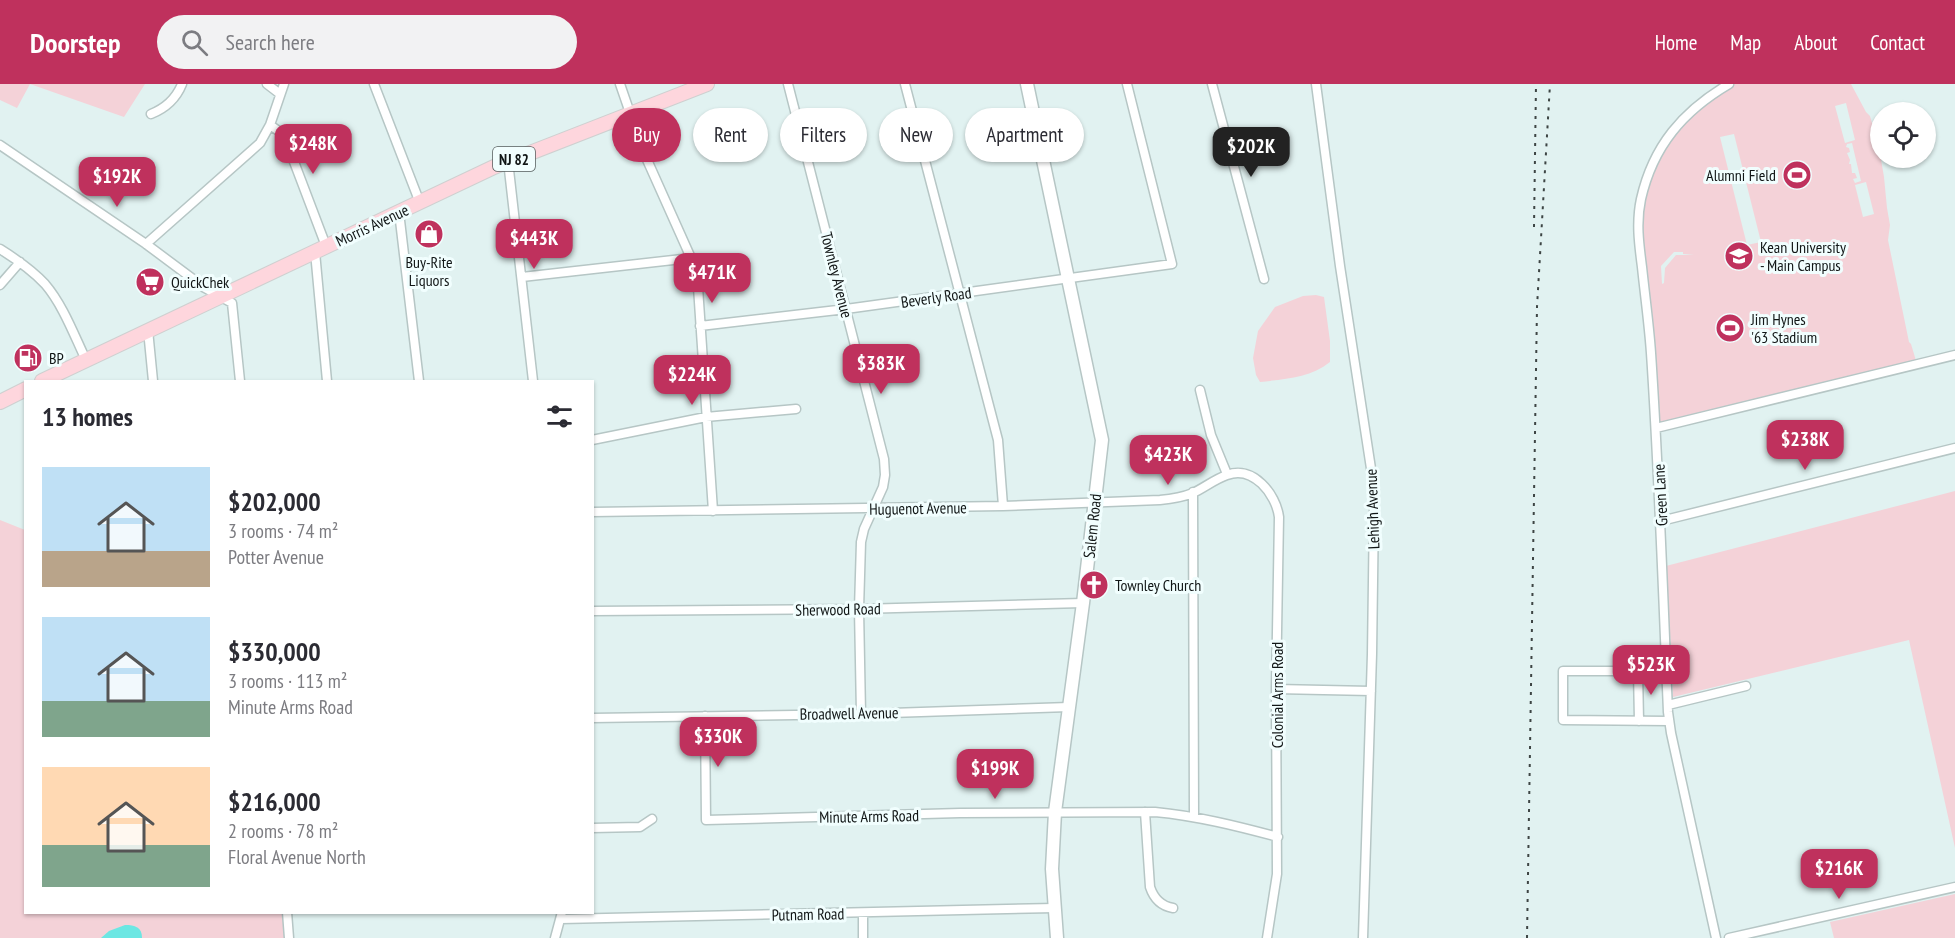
<!DOCTYPE html>
<html lang="en">
<head>
<meta charset="utf-8">
<style>
	:root { --surface:#fff; --page:#f2f2f3; --text:#2b2b33; --muted:#7c7c81; --accent:#bf315d }
	body { margin:0; font-family:"PT Sans Narrow",sans-serif; background:var(--page); color:var(--text); height:100vh; display:flex; flex-direction:column; font-size:22px; white-space:nowrap }
	* { box-sizing:border-box; margin:0 }
	p { font-size:20px; color:var(--muted) }
	.icon { flex:none; width:33px; height:33px; fill:none; stroke:currentColor; stroke-width:2; stroke-linecap:round; stroke-linejoin:round }
	.map { position:relative; flex:1; overflow:hidden }
	.drawer { position:absolute; left:24px; top:296px; width:570px; height:534px; display:flex; flex-direction:column; background:var(--surface); border-radius:0px; box-shadow:0 2px 4px #0004 }
	.drawer>* { flex:none }
	.banner { position:absolute; left:612px; top:24px; width:570px; height:54px; display:flex; gap:12px }
	.tools { position:absolute; left:1870px; top:18px; display:grid; gap:12px }
	.tools a { display:grid; place-items:center; width:66px; height:66px; border-radius:50%; background:var(--surface); box-shadow:0 2px 4px #0004; font-size:30px }
	.price { position:absolute; translate:-50% -51px; padding:0 14px; border-radius:12px; background:var(--accent); color:#fff; font-size:20px; line-height:39px; filter:drop-shadow(0 2px 3px #0008) }
	.price::after { content:''; position:absolute; left:50%; top:36px; width:18px; height:14px; margin-left:-9px; background:inherit; clip-path:polygon(0 0,100% 0,50% 100%) }
	.price.current { background:#222; color:#fff }
	ul { padding:0; list-style:none }
	li { display:flex; align-items:center; gap:18px; height:150px; padding:0 18px }
	li span { display:grid; place-items:center; flex:none; width:168px; height:120px; border-radius:0px; color:#555 }
	li>.icon { margin-inline-start:auto }
	span .icon { width:72px; height:72px; fill:#fffc; stroke-width:1 }
	li b { font-size:26px }
	h2 { display:flex; justify-content:space-between; align-items:center; height:72px; padding:0 18px; font-size:26px }
	.chip { padding:0 21px; border-radius:27px; background:var(--surface); box-shadow:0 2px 4px #0004; font-size:21px; line-height:54px }
	.chip.current { background:var(--accent); color:#fff }
	header { display:flex; align-items:center; gap:36px; box-sizing:border-box; height:84px; padding:0 30px; background:var(--accent); color:#fff }
	header strong { font-size:28px }
	nav { display:flex; gap:33px; margin-inline-start:auto; font-size:21px }
	.search { width:420px; height:54px; background:var(--page); display:flex; align-items:center; gap:15px; box-sizing:border-box; padding:0 21px; border-radius:33px; color:var(--muted); font-size:22px }
	.map>svg:first-child { display:block }
	.green { fill:#f4d2d8; fill-rule:evenodd }
	.water { fill:#6ce7e3 }
	.lines { fill:none; stroke-linecap:round; stroke-linejoin:round }
	.street-casing { stroke:#b6c6c5; stroke-width:11 }
	.secondary-casing { stroke:#b6c6c5; stroke-width:15 }
	.primary-casing { stroke:#cfd0d0; stroke-width:16 }
	.street { stroke:#fff; stroke-width:8 }
	.secondary { stroke:#fff; stroke-width:12 }
	.primary { stroke:#fed6dd; stroke-width:14 }
	.rail { stroke:#3d4544; stroke-width:2; stroke-dasharray:3 6; stroke-linecap:butt }
	.labels { text-anchor:middle; dominant-baseline:central; stroke-width:6; stroke-linejoin:round; paint-order:stroke }
	.shield { fill:#f1fefe; stroke:#545c5c; stroke-width:1.5 }
	.shield-label { font-size:15px; font-weight:bold; fill:#111616 }
	.poi-label { font-size:16px; fill:#111616; stroke:#f1fefe; text-anchor:start }
	.street-label { font-size:16px; fill:#111616; stroke:#f1fefe }
</style>
</head>
<body>
<header>
<strong>Doorstep</strong>
<div class="search"><svg class="icon" aria-label="search" viewBox="0 0 24 24"><circle cx="10" cy="10" r="6"/><path d="M15 15l6 6"/></svg>Search here</div>
<nav><a>Home</a><a>Map</a><a>About</a><a>Contact</a></nav>
</header>
<div class="map">
<svg width="1955" height="854" viewBox="0 0 1955 854">
	<rect width="100%" height="100%" fill="#e1f2f1"/>
	<path class="green" d="M0 0H145L124 33 30 0 17 24 0 16Z
		M1729 0H1851L1866 28 1870 32 1879 64 1884 93 1887 124 1890 141 1888 156 1909 258 1911 260 1917 280 1656 344 1639 124 1668 52ZM1846 19 1855 56 1845 59 1835 22ZM1734 50 1761 158 1747 161 1720 53ZM1852 59 1861 97 1855 99 1853 95 1857 94 1855 89H1852L1851 80H1849L1850 76 1847 69 1850 68 1849 64 1846 63 1847 60ZM1866 98 1874 130 1863 133 1855 101ZM1674 168H1683V170L1694 171H1676L1665 184 1664 199 1662 200 1661 182Z
		M1316 211 1324 213 1330 257V278C1310 294 1285 295 1260 298L1256 291 1253 274 1258 247 1275 223 1303 212Z
		M1955 407V764L1909 556 1673 613 1670 549 1662 483Z
		M0 436 25 446 26 828H286L288 854H0Z
		M1955 810V854H1834L1830 838Z"/>
	<path class="water" d="M125 841C135 841 142 843 142 854H101L109 847Z"/>
	<g class="lines">
		<g class="street-casing">
			<path id="street" d="M267 0 280 10
				M374 0 420 119
				M620 0 630 29
				M788 0 884 375 885 391 883 403 864 445 861 458 859 525 861 630
				M905 0 998 356 1003 422
				M1212 0 1264 195
				M1316 0 1340 182 1372 391 1374 424 1372 570 1363 854
				M640 25 644 69 691 174 698 203 713 427
				M151 30C166 24 176 15 182 0
				M270 41 280 48 285 54 326 162
				M0 61 146 160 205 204 232 219 240 297
				M508 77 533 297
				M399 128 419 297
				M146 160 260 59 270 41 284 0
				M0 165C16 175 32 186 45 200 63 221 74 251 86 276
				M315 168 327 297
				M522 193 691 174
				M0 201 20 178
				M700 242 846 225 1172 180 1127 0
				M148 246 153 297
				M1200 306 1211 351 1227 390
				M1656 344 1955 271
				M592 356 706 333 796 325
				M1193 408 1194 732
				M592 428 1003 422 1160 416C1171 415 1183 413 1193 409 1204 404 1215 395 1227 391 1253 381 1276 410 1279 433L1276 605 1277 790 1267 854
				M1661 437 1955 364
				M592 527 859 525 1083 519
				M1638 587 1639 637
				M1667 587H1563V636L1669 637
				M1276 605 1371 607
				M1668 621 1746 602
				M705 632 706 736 960 729 1155 728C1197 732 1237 742 1278 753
				M592 634 861 630 1069 623
				M1145 728 1150 803C1154 815 1161 822 1173 824
				M592 744 640 743 652 735
				M287 828 289 854
				M863 829V854
				M561 835 1055 824
				M555 854 562 828
				M1716 854 1671 649 1668 628C1663 508 1659 388 1651 269 1649 240 1645 212 1642 183 1639 160 1636 138 1641 115 1653 62 1683 27 1729 0
				M1729 854 1955 803"/>
		</g>
		<g class="secondary-casing">
			<path id="secondary" d="M1027 0 1102 356 1083 519 1055 728 1052 785 1057 854"/>
		</g>
		<g class="primary-casing">
			<path id="primary" d="M42 297 494 83 707 0
				M0 318 26 305"/>
		</g>
		<use href="#street" class="street"/>
		<use href="#secondary" class="secondary"/>
		<use href="#primary" class="primary"/>
		<path class="rail" d="M1534 143 1536 0
			M1527 854 1537 223 1550 0"/>
	</g>
	<defs>
		<g id="stadium-disc" transform="scale(1.5)"><circle r="9.5" fill="#bf315d" stroke="#f1fefe"/><path d="M0-5a6.5 5 0 1 0 0 10a6.5 5 0 1 0 0-10ZM-3.5-1.8h7v3.6h-7Z" fill="#fff"/></g>
		<g id="shop-disc" transform="scale(1.5)"><circle r="9.5" fill="#bf315d" stroke="#f1fefe"/><path d="M-5-2.5h2.3a2.7 3.5 0 0 1 5.4 0H5L5.5 6h-11ZM-1.5-2.5h3a1.5 2.3 0 0 0-3 0Z" fill="#fff"/></g>
		<g id="university-disc" transform="scale(1.5)"><circle r="9.5" fill="#bf315d" stroke="#f1fefe"/><path d="M0-5L7-2L0 1L-7-2ZM-4 1L0 2.5L4 1V4Q0 6-4 4Z" fill="#fff"/></g>
		<g id="supermarket-disc" transform="scale(1.5)"><circle r="9.5" fill="#bf315d" stroke="#f1fefe"/><path d="M-6-5.5h2.5l.6 2H6L4.5 2H-2.5L-4.4-4H-6ZM-1.5 3.2a1.3 1.3 0 1 0 .1 0ZM3 3.2a1.3 1.3 0 1 0 .1 0Z" fill="#fff"/></g>
		<g id="fuel-disc" transform="scale(1.5)"><circle r="9.5" fill="#bf315d" stroke="#f1fefe"/><path d="M-5.5-6h7V0h2V4h1.3V-2.5L3-4.5l.8-.8L6-3V5H2.5V1h-1V6h-7ZM-4.2-4.7v3.2H.2V-4.7Z" fill="#fff"/></g>
		<g id="church-disc" transform="scale(1.5)"><circle r="9.5" fill="#bf315d" stroke="#f1fefe"/><path d="M-1.2-6h2.4v3.5h3.3v2.4h-3.3V6h-2.4V-.1h-3.3v-2.4h3.3Z" fill="#fff"/></g>
	</defs>
	<g fill-rule="evenodd">
		<use href="#stadium-disc" x="1797" y="91"/>
		<use href="#shop-disc" x="429" y="150"/>
		<use href="#university-disc" x="1739" y="172"/>
		<use href="#supermarket-disc" x="150" y="198"/>
		<use href="#stadium-disc" x="1730" y="244"/>
		<use href="#fuel-disc" x="28" y="274"/>
		<use href="#church-disc" x="1094" y="501"/>
	</g>
	<g class="labels">
		<rect class="shield" x="493" y="63" width="42" height="24" rx="4.5"/>
		<g class="shield-label">
			<text x="514" y="75">NJ 82</text>
		</g>
		<g class="poi-label">
			<text x="1776" y="91" text-anchor="end">Alumni Field</text>
			<text x="1760" y="163">Kean University<tspan x="1760" dy="18">- Main Campus</tspan></text>
			<text x="429" y="178" text-anchor="middle">Buy-Rite<tspan x="429" dy="18">Liquors</tspan></text>
			<text x="171" y="198">QuickChek</text>
			<text x="1751" y="235">Jim Hynes<tspan x="1751" dy="18">'63 Stadium</tspan></text>
			<text x="49" y="274">BP</text>
			<text x="1115" y="501">Townley Church</text>
		</g>
		<g class="street-label">
			<text transform="translate(372 141) rotate(-25)">Morris Avenue</text>
			<text transform="translate(837 191) rotate(76)">Townley Avenue</text>
			<text transform="translate(936 213) rotate(-8)">Beverly Road</text>
			<text transform="translate(1660 411) rotate(-93)">Green Lane</text>
			<text transform="translate(918 424) rotate(-1)">Huguenot Avenue</text>
			<text transform="translate(1372 425) rotate(-92)">Lehigh Avenue</text>
			<text transform="translate(1092 442) rotate(-84)">Salem Road</text>
			<text transform="translate(838 525) rotate(-1)">Sherwood Road</text>
			<text transform="translate(1277 611) rotate(-90)">Colonial Arms Road</text>
			<text transform="translate(849 629) rotate(-1)">Broadwell Avenue</text>
			<text transform="translate(869 732) rotate(-1)">Minute Arms Road</text>
			<text transform="translate(808 830) rotate(-1)">Putnam Road</text>
		</g>
	</g>
</svg>
<div class="tools">
<a><svg class="icon" aria-label="locate" viewBox="0 0 24 24"><circle cx="12" cy="12" r="6"/><path d="M12 2v4M12 18v4M2 12h4M18 12h4"/></svg></a>
</div>
<b class="price" style="left:313px;top:91px">$248K</b>
<b class="price current" style="left:1251px;top:94px">$202K</b>
<b class="price" style="left:117px;top:124px">$192K</b>
<b class="price" style="left:534px;top:186px">$443K</b>
<b class="price" style="left:712px;top:220px">$471K</b>
<b class="price" style="left:881px;top:311px">$383K</b>
<b class="price" style="left:692px;top:322px">$224K</b>
<b class="price" style="left:1805px;top:387px">$238K</b>
<b class="price" style="left:1168px;top:402px">$423K</b>
<b class="price" style="left:1651px;top:612px">$523K</b>
<b class="price" style="left:718px;top:684px">$330K</b>
<b class="price" style="left:995px;top:716px">$199K</b>
<b class="price" style="left:1839px;top:816px">$216K</b>
<div class="banner">
<a class="chip current">Buy</a>
<a class="chip">Rent</a>
<a class="chip">Filters</a>
<a class="chip">New</a>
<a class="chip">Apartment</a>
</div>
<section class="drawer">
<h2>13 homes<svg class="icon" aria-label="filters" viewBox="0 0 24 24"><path d="M4 7h16M4 17h16"/><circle cx="9" cy="7" r="2"/><circle cx="15" cy="17" r="2"/></svg></h2>
<ul>
<li><span style="background:linear-gradient(#bfe0f5 70%,#b9a48a 0)"><svg class="icon" aria-label="home" viewBox="0 0 24 24"><path d="M3 11l9-7 9 7M6 9v11h12V9"/></svg></span><div><b>$202,000</b><p>3 rooms · 74 m²</p><p>Potter Avenue</p></div></li>
<li><span style="background:linear-gradient(#bfe0f5 70%,#7fa58c 0)"><svg class="icon" aria-label="home" viewBox="0 0 24 24"><path d="M3 11l9-7 9 7M6 9v11h12V9"/></svg></span><div><b>$330,000</b><p>3 rooms · 113 m²</p><p>Minute Arms Road</p></div></li>
<li><span style="background:linear-gradient(#ffd9b3 65%,#7fa58c 0)"><svg class="icon" aria-label="home" viewBox="0 0 24 24"><path d="M3 11l9-7 9 7M6 9v11h12V9"/></svg></span><div><b>$216,000</b><p>2 rooms · 78 m²</p><p>Floral Avenue North</p></div></li>
</ul>
</section>
</div>
</body>
</html>
